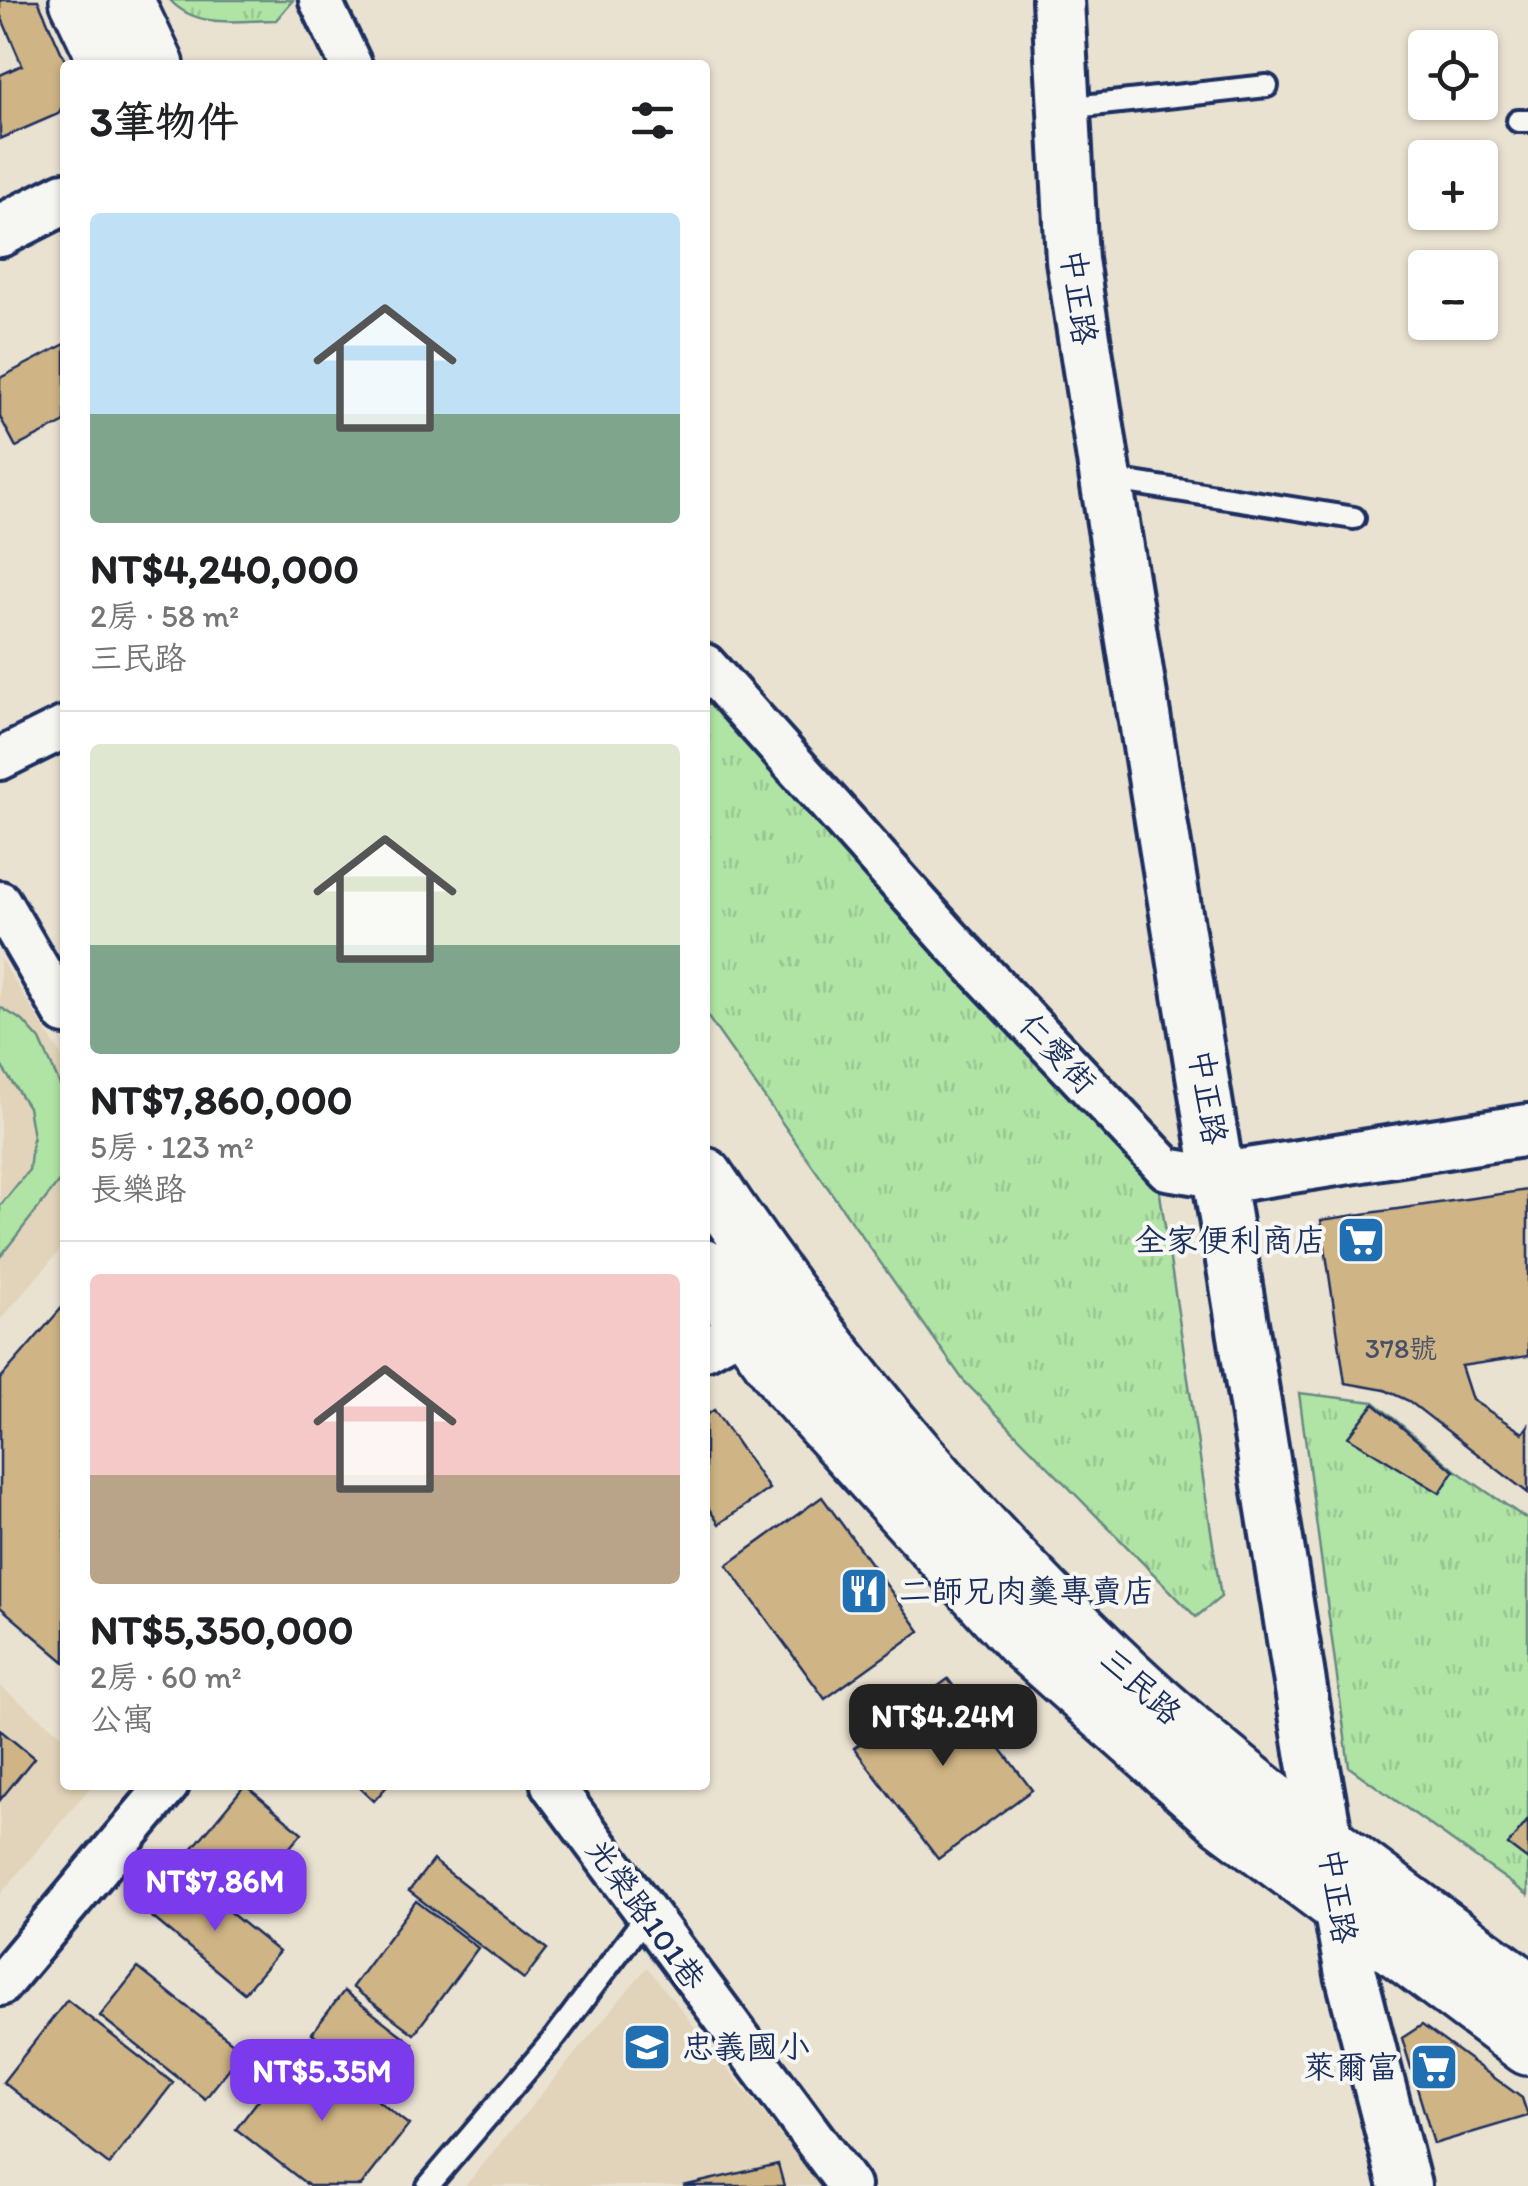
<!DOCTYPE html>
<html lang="zh-TW">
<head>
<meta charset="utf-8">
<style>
	:root { --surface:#fff; --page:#f6f6f6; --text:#202124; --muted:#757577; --line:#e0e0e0; --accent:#7c3aed }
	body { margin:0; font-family:Itim,"LXGW WenKai TC",sans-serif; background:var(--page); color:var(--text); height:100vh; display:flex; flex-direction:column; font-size:38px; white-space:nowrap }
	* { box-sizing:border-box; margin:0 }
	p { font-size:32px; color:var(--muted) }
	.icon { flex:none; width:55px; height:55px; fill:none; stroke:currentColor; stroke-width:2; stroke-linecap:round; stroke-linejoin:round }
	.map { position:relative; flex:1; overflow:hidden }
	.panel { position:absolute; left:60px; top:60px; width:650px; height:1730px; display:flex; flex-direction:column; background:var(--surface); border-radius:10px; box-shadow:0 2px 8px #0004 }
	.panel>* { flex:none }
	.controls { position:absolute; left:1408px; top:30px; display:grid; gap:20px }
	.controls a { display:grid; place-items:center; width:90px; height:90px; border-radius:10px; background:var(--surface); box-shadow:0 2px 8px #0004; font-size:50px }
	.price { position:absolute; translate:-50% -85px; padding:0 22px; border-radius:20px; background:var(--accent); color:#fff; font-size:32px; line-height:65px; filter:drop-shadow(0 2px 5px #0008) }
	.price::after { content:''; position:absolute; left:50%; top:60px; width:30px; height:22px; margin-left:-15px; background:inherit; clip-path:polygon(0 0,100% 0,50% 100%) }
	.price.current { background:#222; color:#fff }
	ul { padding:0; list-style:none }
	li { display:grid; align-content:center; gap:20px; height:530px; padding:0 30px }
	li+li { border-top:2px solid var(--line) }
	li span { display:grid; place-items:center; height:310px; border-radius:10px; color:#555 }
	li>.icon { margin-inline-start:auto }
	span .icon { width:180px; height:180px; fill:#fffc; stroke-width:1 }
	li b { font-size:42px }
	h2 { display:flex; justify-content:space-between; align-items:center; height:120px; padding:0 30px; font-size:42px }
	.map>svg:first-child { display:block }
	.built { fill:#e2d4ba }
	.grass { fill:#b0e4a5; stroke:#668a82; stroke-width:2.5 }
	.park { fill:url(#park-tufts); stroke:#668a82; stroke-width:2.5 }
	.building { fill:#cfb485; stroke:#1b2f5e; stroke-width:2.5 }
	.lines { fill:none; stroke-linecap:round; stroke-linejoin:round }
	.service-casing { stroke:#1b2f5e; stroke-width:28 }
	.minor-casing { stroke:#1b2f5e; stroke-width:48 }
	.tertiary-casing { stroke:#1b2f5e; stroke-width:58 }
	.secondary-casing { stroke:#1b2f5e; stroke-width:62 }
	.service { stroke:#f6f6f2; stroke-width:20 }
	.minor { stroke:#f6f6f2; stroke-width:40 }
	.tertiary { stroke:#f6f6f2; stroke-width:50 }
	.secondary { stroke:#f6f6f2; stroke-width:55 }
	.labels { text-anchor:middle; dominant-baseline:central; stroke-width:8; stroke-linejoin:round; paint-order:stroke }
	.number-label { font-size:28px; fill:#485068 }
	.street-label { font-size:32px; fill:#1b2f5e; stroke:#f6f6f2 }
	.poi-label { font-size:32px; fill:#1b2f5e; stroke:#f6f6f2; text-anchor:end }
</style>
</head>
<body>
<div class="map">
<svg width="1528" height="2186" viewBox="0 0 1528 2186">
	<defs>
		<pattern id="park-tufts" width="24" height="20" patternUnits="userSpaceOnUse" patternTransform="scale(2.5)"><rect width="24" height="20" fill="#b0e4a5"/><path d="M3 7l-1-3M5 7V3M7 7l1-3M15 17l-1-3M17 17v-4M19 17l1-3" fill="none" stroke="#97c490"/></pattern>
	</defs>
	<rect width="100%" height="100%" fill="#eae2d1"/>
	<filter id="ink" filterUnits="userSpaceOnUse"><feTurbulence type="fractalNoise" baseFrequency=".01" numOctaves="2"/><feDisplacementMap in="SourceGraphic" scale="20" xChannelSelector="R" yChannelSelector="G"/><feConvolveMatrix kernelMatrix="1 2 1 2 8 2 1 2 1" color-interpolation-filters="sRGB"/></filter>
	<g filter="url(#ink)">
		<path class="built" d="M0 958 65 1061V1245L0 1320Z
			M0 1686 65 1737V1785H92L0 1895Z
			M647 1967 821 2186H465Z"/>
		<path class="grass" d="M0 1007 23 1021 40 1040 65 1096V1174L0 1257V1206L29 1170 33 1137 28 1107 0 1064Z"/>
		<path class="park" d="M170 0H293L276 20C239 20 197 30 170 0Z
			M705 683 1159 1187 1221 1597 1196 1617 963 1380 705 1013Z
			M1299 1393 1374 1402 1455 1470 1528 1520V1895L1349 1767Z"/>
		<path class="building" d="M0 0H38L67 65 65 101 58 114 0 139V75L22 65 0 14Z
			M65 344V422L16 447 0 417V378Z
			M1528 1190V1356L1461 1366 1472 1400 1523 1433 1528 1426V1493L1409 1401 1385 1390 1345 1383 1321 1220Z
			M65 1304V1662L0 1607V1379Z
			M1374 1404 1454 1471 1440 1493 1348 1437Z
			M714 1410 769 1489 719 1524 705 1503V1416Z
			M822 1497 920 1631 825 1699 727 1565Z
			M948 1679 1032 1790 938 1859 854 1748Z
			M0 1730 34 1758 0 1800Z
			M245 1785 302 1833 238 1908 182 1861Z
			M357 1785H388L374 1801Z
			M1528 1820V1860L1508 1845Z
			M433 1860 547 1949 524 1979 409 1891Z
			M184 1875 279 1952 244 1993 151 1916Z
			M416 1901 478 1948 414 2034 352 1987Z
			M138 1968 243 2051 205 2099 100 2016Z
			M344 1991 413 2044 381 2086 312 2033Z
			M67 2000 173 2083 109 2165 3 2082Z
			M1422 2025 1522 2098 1528 2116 1434 2144 1402 2038Z
			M303 2042 409 2125 361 2186H309L236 2129Z
			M778 2164 784 2186H683Z"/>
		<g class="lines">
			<g class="service-casing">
				<path id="service" d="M1065 108 1267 86
					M1518 121H1528
					M1108 479 1354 518
					M428 2186 556 2036 646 1916"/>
			</g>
			<g class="minor-casing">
				<path id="minor" d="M320 0 351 65
					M705 665 951 940 1167 1169 1222 1178
					M0 759 65 727
					M0 902 65 1014
					M705 1349 747 1326
					M552 1785 849 2186
					M0 1985 168 1785"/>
			</g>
			<g class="tertiary-casing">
				<path id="tertiary" d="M1058 0 1072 260 1106 479 1311 1751 1351 1974 1405 2186
					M0 231 65 198
					M1222 1178 1528 1130"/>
			</g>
			<g class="secondary-casing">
				<path id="secondary" d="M78 0 109 65
					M125 0 156 65
					M705 1176C821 1351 956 1511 1107 1657 1236 1781 1384 1885 1528 1990
					M705 1268 790 1386 1021 1640 1224 1820 1528 2047"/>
			</g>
			<use href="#service" class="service"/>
			<use href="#minor" class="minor"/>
			<use href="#tertiary" class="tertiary"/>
			<use href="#secondary" class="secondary"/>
		</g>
	</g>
	<defs>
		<g id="supermarket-square" transform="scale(2.5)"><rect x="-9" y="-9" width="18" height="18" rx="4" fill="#1f6fb2" stroke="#f6f6f2"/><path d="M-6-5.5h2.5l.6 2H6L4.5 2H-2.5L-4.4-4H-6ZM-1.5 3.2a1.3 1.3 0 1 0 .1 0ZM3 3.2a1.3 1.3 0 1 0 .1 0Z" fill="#fff"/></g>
		<g id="restaurant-square" transform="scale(2.5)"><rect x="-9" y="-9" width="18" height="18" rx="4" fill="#1f6fb2" stroke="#f6f6f2"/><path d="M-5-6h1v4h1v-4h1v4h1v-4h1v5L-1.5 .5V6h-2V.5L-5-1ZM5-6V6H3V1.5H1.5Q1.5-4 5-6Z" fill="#fff"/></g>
		<g id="school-square" transform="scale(2.5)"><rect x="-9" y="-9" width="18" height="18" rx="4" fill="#1f6fb2" stroke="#f6f6f2"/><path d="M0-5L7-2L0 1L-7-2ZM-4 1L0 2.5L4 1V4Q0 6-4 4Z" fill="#fff"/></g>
	</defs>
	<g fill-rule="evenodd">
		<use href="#supermarket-square" x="1361" y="1240"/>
		<use href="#restaurant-square" x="864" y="1591"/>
		<use href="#school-square" x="647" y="2047"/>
		<use href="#supermarket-square" x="1434" y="2067"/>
	</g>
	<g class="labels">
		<g class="number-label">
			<text x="1401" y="1348">378號</text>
		</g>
		<g class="street-label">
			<text transform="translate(1079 297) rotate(82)">中正路</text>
			<text transform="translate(1058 1053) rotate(47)">仁愛街</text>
			<text transform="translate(1208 1097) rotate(81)">中正路</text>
			<text transform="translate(1141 1686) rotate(42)">三民路</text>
			<text transform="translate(1338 1896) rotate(81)">中正路</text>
			<text transform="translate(646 1914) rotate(54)">光榮路101巷</text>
		</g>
		<g class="poi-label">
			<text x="1326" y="1240">全家便利商店</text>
			<text x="899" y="1591" text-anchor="start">二師兄肉羹專賣店</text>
			<text x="682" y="2047" text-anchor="start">忠義國小</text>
			<text x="1399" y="2067">萊爾富</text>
		</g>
	</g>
</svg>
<div class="controls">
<a><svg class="icon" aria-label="locate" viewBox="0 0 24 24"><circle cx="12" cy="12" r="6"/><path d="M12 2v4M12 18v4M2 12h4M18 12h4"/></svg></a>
<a>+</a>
<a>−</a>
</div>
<b class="price current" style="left:943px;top:1769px">NT$4.24M</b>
<b class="price" style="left:215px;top:1934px">NT$7.86M</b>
<b class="price" style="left:322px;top:2124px">NT$5.35M</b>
<section class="panel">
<h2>3筆物件<svg class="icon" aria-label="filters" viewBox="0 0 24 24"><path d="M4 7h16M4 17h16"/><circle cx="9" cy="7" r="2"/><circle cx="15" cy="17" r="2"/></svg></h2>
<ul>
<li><span style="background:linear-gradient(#bfe0f5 65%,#7fa58c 0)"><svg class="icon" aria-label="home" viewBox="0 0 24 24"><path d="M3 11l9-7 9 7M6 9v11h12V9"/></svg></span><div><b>NT$4,240,000</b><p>2房 · 58 m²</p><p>三民路</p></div></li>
<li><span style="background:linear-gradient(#dfe7d0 65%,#7fa58c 0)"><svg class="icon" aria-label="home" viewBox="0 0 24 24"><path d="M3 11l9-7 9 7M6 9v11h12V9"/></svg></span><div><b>NT$7,860,000</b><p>5房 · 123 m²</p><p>長樂路</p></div></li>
<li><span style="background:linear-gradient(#f6c9c9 65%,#b9a48a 0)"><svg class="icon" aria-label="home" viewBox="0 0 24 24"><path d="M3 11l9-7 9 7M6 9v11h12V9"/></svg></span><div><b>NT$5,350,000</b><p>2房 · 60 m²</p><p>公寓</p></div></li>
</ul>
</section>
</div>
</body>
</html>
